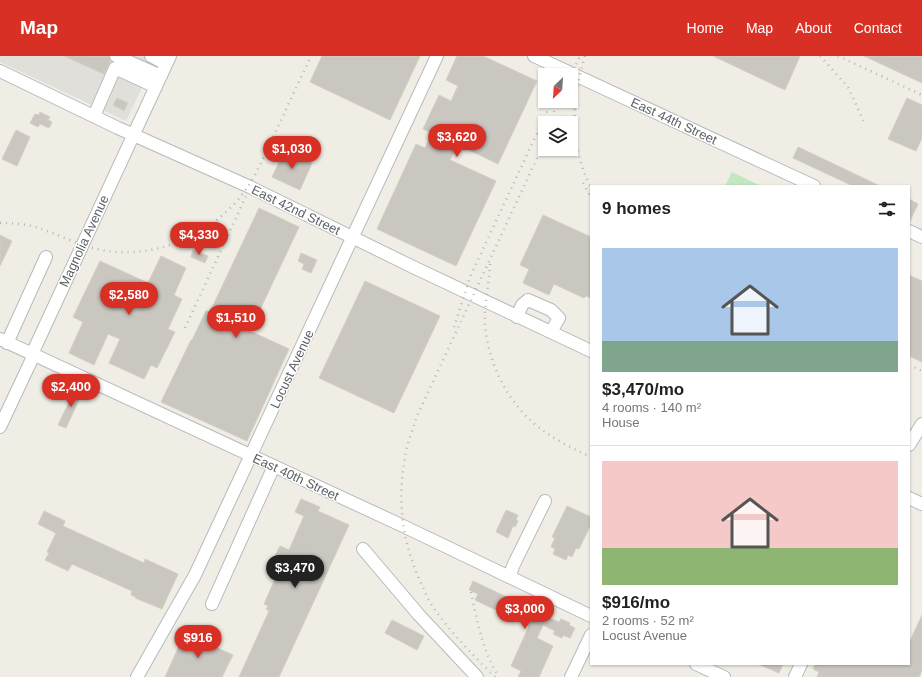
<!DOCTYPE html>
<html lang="en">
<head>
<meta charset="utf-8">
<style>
	:root { --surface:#fff; --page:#f2f2f2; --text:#222; --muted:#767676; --line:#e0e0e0; --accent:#d93025 }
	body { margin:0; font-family:Arial,sans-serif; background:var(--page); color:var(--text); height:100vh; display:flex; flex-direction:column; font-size:15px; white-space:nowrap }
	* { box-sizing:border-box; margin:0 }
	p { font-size:13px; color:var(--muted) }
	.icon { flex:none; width:22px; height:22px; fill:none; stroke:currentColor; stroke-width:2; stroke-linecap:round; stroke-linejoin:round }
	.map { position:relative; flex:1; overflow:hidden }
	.side { position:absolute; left:590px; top:129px; width:320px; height:480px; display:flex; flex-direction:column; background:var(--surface); border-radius:0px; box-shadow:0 1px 3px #0004 }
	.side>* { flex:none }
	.needle { width:26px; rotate:205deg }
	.tools { position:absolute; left:538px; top:12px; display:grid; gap:8px }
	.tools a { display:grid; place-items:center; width:40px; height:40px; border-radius:0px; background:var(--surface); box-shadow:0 1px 3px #0004; font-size:20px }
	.price { position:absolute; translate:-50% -34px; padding:0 9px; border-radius:14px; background:var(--accent); color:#fff; font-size:13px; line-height:26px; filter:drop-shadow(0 1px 2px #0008) }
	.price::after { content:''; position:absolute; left:50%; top:24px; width:12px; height:9px; margin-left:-6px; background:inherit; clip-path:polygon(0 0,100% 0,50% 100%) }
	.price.on { background:#222; color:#fff }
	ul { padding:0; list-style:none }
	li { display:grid; align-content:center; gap:8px; height:212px; padding:0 12px }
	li+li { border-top:1px solid var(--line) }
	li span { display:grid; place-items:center; height:124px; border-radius:0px; color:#555 }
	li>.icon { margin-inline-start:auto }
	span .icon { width:72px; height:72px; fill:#fffc; stroke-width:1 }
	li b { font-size:17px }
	h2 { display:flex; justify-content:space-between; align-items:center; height:48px; padding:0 12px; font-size:17px }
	header { display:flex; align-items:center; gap:24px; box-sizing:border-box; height:56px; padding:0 20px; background:var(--accent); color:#fff }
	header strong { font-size:19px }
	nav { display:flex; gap:22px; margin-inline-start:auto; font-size:14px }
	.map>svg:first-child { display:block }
	.industrial { fill:#e0dfd9 }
	.green { fill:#c1e7c3 }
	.building { fill:#cac7c1; stroke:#d4cfc2 }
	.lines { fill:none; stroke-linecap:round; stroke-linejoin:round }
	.minor-casing { stroke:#b7b9be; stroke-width:14 }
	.minor { stroke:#fff; stroke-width:12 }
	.rail { stroke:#b5b6b6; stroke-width:2.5; stroke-dasharray:1 5; stroke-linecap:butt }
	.labels { text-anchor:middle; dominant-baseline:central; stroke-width:3; stroke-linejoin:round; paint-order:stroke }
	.street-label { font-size:13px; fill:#5c5f65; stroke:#fff }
</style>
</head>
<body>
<header>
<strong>Map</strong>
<nav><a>Home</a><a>Map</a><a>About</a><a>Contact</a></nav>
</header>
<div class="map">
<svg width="922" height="621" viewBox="0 0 922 621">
	<rect width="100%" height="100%" fill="#efede4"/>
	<path class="industrial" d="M0 0H157L126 65 0 6Z"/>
	<path class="green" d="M732 116 761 130H725Z"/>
	<path class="building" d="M64 0H109L110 5 104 18Z
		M322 0H420L390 64 310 26Z
		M457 0H483L537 25 498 108 457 88 450 104 496 125 456 210 377 173 416 88 425 92 432 77 423 73 439 39 451 45 458 30 446 24Z
		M713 0H800L785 34Z
		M864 0H922V27Z
		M117 42 128 47 124 55 113 49Z
		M907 42 922 49V82L916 95 888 83Z
		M40 56 50 61 48 64 52 66 49 72 40 68 38 71 30 67 35 58 39 59Z
		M16 74 30 81 17 110 2 103Z
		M798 91 880 130H853L793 102Z
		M285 94 312 107 300 134 272 121Z
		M909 143 918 148 909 167Z
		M259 152 299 171 250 275 289 293 247 385 161 346 191 284H192L206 255 210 256Z
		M543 159 591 181V242L586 240 584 242 554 228 549 239 523 227 529 213 520 209Z
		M0 179 12 185 0 210Z
		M193 194 208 200 205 207 191 201Z
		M301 197 317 204 311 217 302 213 304 208 298 205Z
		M161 200 186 212 174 239 182 243 168 273 175 276 157 312 151 309 144 323 109 307 120 283 108 278 94 309 69 297 83 266 73 261 100 205 148 227Z
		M909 219 922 225V306L909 300Z
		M365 225 440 260 394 357 319 322Z
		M76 332 83 335 66 372 58 369Z
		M301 443 320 451 318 455 349 469 279 621H239L269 555 266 553 268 550 264 548 280 512 271 508 280 490 289 494 304 460 295 456Z
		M567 450 591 461V468L579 493 576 492 572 501 568 499 566 504 553 498 555 493 551 491 555 482 552 481Z
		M506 454 518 459 516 464 518 465 515 471 513 470 508 482 496 476Z
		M44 455 65 465 63 470 144 507 145 503 178 518 162 553 135 542 136 541 131 539 132 535 72 508 68 515 45 504 49 497 47 496 56 477 38 468Z
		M473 525 528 551 529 548 539 553 538 556 547 561 559 566 561 563 570 567 569 569 575 572 570 582 563 579 562 582 553 578 555 575 543 569 537 582 553 590 539 621H518L521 615 511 610 529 570 475 544 478 538 469 534Z
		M922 559V614L919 621H817L819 616 813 613 815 608H909V587Z
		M392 564 424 580 417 594 385 577Z
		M197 573 206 577 202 585 233 599 222 621H165L185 577 194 581Z
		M758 608H783L779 617Z"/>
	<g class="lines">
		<g class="minor-casing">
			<path id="minor" d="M116 0 161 20
				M151 0 166 8
				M534 0 814 130
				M0 15 118 72 250 131 413 211 591 295
				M94 60 115 12 156 31
				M909 175 922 181
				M517 261 522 249 528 244 551 254 559 262 551 276
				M0 283 403 470 591 560
				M7 287 46 201
				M0 371 31 305 32 298 170 0
				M909 389 922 368
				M909 442 922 448
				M363 493 419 559 477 621
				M509 521 514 508 545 445
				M212 548 274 410
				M696 608 724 621
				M137 621 195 519 437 0
				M571 621 591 579
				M795 621 801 608"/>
		</g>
		<use href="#minor" class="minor"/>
		<path class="rail" d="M585 0C571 47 569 87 591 132
			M820 0 848 31 865 68
			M838 0 922 39
			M571 19 580 0
			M549 67 559 45
			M583 127 591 141
			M0 167C13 167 27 168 39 172 62 180 83 192 108 195 163 203 222 173 251 126 260 111 267 93 275 77 287 51 299 26 311 0
			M490 208C489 229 484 249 485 269 489 312 511 354 548 378 561 387 576 394 591 401
			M454 271 470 221 552 45
			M185 272 248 136
			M909 309 922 315
			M471 536C477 564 482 594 498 619
			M495 621C472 598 449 575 431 548 427 542 425 535 422 529 402 488 397 445 405 401 407 387 413 374 417 360L545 85"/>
	</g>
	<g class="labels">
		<g class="street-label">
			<text transform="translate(674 65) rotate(25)">East 44th Street</text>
			<text transform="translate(296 154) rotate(26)">East 42nd Street</text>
			<text transform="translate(84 185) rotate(-65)">Magnolia Avenue</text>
			<text transform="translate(292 313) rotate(-65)">Locust Avenue</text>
			<text transform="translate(296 421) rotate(25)">East 40th Street</text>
		</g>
	</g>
</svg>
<div class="tools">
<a><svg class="needle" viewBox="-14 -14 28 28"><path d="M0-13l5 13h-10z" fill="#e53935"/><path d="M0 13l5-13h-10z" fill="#767676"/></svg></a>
<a><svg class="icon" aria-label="layers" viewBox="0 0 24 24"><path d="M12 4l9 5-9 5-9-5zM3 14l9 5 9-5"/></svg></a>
</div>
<b class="price" style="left:457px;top:102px">$3,620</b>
<b class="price" style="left:292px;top:114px">$1,030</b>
<b class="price" style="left:199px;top:200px">$4,330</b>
<b class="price" style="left:129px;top:260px">$2,580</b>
<b class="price" style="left:236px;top:283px">$1,510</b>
<b class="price" style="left:71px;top:352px">$2,400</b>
<b class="price on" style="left:295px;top:533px">$3,470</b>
<b class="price" style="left:525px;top:574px">$3,000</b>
<b class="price" style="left:198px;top:603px">$916</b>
<section class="side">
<h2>9 homes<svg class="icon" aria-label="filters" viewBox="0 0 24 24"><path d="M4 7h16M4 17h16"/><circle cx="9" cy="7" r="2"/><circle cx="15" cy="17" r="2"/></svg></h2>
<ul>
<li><span style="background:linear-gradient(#a9c7e8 75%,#7fa58c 0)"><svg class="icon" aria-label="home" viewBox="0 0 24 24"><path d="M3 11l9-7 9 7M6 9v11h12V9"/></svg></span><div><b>$3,470/mo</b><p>4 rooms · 140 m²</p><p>House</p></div></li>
<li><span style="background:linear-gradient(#f6c9c9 70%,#8fb573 0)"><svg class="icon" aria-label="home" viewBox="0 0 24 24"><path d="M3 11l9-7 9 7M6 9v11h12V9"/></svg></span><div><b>$916/mo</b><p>2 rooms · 52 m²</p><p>Locust Avenue</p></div></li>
</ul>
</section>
</div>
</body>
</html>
